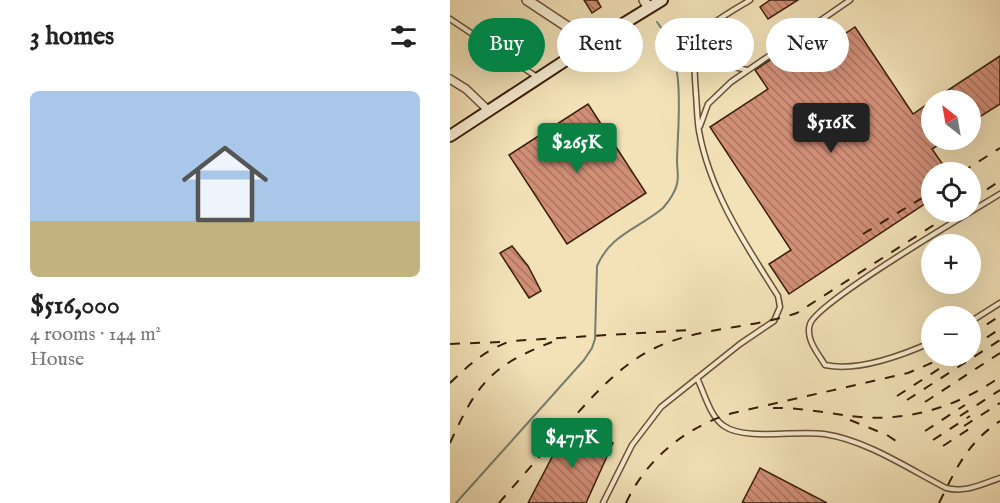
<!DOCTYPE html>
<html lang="en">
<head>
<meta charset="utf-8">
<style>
	:root { --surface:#fff; --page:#f6f6f6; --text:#222; --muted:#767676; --line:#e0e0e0; --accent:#0b8043 }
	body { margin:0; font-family:"IM FELL English",serif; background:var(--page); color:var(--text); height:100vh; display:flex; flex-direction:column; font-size:22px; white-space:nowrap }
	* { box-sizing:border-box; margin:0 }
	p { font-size:20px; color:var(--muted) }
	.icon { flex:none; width:33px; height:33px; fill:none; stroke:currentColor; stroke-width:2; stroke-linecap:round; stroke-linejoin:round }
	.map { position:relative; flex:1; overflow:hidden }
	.side { display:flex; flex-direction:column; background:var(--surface); width:450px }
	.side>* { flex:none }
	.hud { position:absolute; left:18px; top:18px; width:441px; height:54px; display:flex; gap:12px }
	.needle { width:39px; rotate:329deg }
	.buttons { position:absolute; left:471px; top:90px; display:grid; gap:12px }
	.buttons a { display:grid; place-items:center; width:60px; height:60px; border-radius:50%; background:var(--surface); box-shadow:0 6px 24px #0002; font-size:30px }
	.price { position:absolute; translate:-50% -51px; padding:0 14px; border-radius:6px; background:var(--accent); color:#fff; font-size:20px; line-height:39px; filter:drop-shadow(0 2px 3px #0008) }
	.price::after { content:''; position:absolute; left:50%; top:36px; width:18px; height:14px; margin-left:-9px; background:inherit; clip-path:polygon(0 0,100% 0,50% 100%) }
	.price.current { background:#222; color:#fff }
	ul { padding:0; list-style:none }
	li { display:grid; align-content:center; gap:12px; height:318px; padding:0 30px }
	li+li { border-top:2px solid var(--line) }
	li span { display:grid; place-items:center; height:186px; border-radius:9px; color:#555 }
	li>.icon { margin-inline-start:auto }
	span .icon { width:108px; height:108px; fill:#fffc; stroke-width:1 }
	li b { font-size:26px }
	h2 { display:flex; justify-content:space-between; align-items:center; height:72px; padding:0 30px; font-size:26px }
	.tag { padding:0 21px; border-radius:27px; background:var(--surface); box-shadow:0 6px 24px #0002; font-size:21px; line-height:54px }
	.tag.current { background:var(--accent); color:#fff }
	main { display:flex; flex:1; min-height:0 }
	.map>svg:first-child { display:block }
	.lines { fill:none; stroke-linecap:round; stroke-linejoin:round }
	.stream { stroke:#747d6f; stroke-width:2 }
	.building { fill:url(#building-back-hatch); stroke:#391e08; stroke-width:1.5 }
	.service-casing { stroke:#684f34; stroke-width:7 }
	.minor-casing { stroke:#684f34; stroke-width:10 }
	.tertiary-casing { stroke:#684f34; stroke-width:12 }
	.secondary-casing { stroke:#391e08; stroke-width:14 }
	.service { stroke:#f7ecd1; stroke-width:4 }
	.minor { stroke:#f7ecd1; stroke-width:7 }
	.tertiary { stroke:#f7ecd1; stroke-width:9 }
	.secondary { stroke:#f7ecd1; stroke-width:10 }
	.rail { stroke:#391e08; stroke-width:2; stroke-dasharray:10 10; stroke-linecap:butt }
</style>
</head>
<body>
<main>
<section class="side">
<h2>3 homes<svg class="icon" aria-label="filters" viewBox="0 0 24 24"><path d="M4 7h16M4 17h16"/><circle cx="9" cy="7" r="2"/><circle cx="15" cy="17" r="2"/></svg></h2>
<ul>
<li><span style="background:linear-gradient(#a9c7e8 70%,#c2b280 0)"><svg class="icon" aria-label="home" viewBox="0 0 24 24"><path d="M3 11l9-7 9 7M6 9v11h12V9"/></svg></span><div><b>$516,000</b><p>4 rooms · 144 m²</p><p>House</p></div></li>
</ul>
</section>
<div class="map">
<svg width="550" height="503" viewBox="0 0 550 503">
	<defs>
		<pattern id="building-back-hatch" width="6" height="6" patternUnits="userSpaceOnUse" patternTransform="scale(1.5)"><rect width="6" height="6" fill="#d28f78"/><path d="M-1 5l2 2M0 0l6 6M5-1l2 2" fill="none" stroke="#ab7460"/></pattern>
	</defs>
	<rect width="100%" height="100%" fill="#f3e2b8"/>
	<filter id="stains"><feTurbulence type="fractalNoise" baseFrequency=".00333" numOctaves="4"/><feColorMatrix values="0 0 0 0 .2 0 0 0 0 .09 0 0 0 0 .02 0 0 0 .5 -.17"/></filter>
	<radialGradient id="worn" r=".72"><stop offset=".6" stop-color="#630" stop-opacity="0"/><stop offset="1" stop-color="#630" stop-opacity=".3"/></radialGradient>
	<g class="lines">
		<path class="stream" d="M6 503 134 360 142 348 145 339 147 266C161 234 188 229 213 208 219 201 225 193 227 184 229 176 227 169 227 161 228 115 237 61 207 22"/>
	</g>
	<path class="building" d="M134 0H147L151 7 142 13Z
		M320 0H348L318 19 310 7Z
		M405 27 463 114 482 101V140H496L482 149 498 172H482V199L339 294 319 264 341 250 260 127 318 89 305 70 340 47 351 63Z
		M550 56V104L520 123V100H483Z
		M138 104 196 193 117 244 59 155Z
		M62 246 78 266 91 291 79 298 50 253Z
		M124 425 132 432 163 443 136 503H78L110 442Z
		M310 468 377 503H292Z"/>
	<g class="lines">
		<g class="service-casing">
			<path id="service" d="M0 19 87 77
				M249 39C261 62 273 65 297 70
				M250 126 258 104 281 82 400 0
				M520 322 550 303
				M482 342C453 355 407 372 375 365 368 353 355 339 360 324 368 301 521 212 550 194
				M247 378C254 392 260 417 274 426 295 441 349 430 374 434 416 440 459 469 496 488 516 493 532 484 550 478
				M153 503 182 445 211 407 290 344 324 321 330 307 328 296C295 244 260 192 249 131 247 119 247 106 246 94 245 77 242 55 249 39 255 25 286 9 300 0"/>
		</g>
		<g class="minor-casing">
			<path id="minor" d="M0 79 16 89 39 111"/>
		</g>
		<g class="tertiary-casing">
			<path id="tertiary" d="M77 0 142 43
				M194 0 199 8"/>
		</g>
		<g class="secondary-casing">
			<path id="secondary" d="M0 136 142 43 212 0"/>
		</g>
		<use href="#service" class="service"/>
		<use href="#minor" class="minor"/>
		<use href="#tertiary" class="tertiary"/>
		<use href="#secondary" class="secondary"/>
		<path class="rail" d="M512 172 550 148
			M520 200 550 181
			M413 234 482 192
			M520 335 550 316
			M0 344 51 342
			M520 348 550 329
			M0 383C20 364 35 350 61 341L239 330
			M447 396 509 356
			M457 400 550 340
			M475 402 550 353
			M323 408C348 407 376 413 401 416 456 423 505 408 550 377
			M510 416 550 390
			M400 420 437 435 449 443
			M514 426 550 403
			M475 431 515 405
			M483 440 520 416
			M0 443C27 384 40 366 102 342
			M493 446 525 425
			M49 503C69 480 89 457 110 433 142 397 174 357 222 341 263 327 306 327 347 313L504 212
			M176 503C196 459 237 426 283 413L458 373 498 356
			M489 503C506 469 517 443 550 421"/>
	</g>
	<rect width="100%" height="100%" filter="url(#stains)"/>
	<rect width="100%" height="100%" fill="url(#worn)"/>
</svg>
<div class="buttons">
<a><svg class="needle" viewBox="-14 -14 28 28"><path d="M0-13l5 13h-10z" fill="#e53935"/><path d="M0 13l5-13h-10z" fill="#767676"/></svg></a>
<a><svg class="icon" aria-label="locate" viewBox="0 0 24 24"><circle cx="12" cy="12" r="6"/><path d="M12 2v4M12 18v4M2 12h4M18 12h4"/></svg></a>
<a>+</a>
<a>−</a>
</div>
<b class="price current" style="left:381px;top:154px">$516K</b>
<b class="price" style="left:127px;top:174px">$265K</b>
<b class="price" style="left:122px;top:469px">$477K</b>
<div class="hud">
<a class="tag current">Buy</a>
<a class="tag">Rent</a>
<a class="tag">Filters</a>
<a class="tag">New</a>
</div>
</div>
</main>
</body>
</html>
